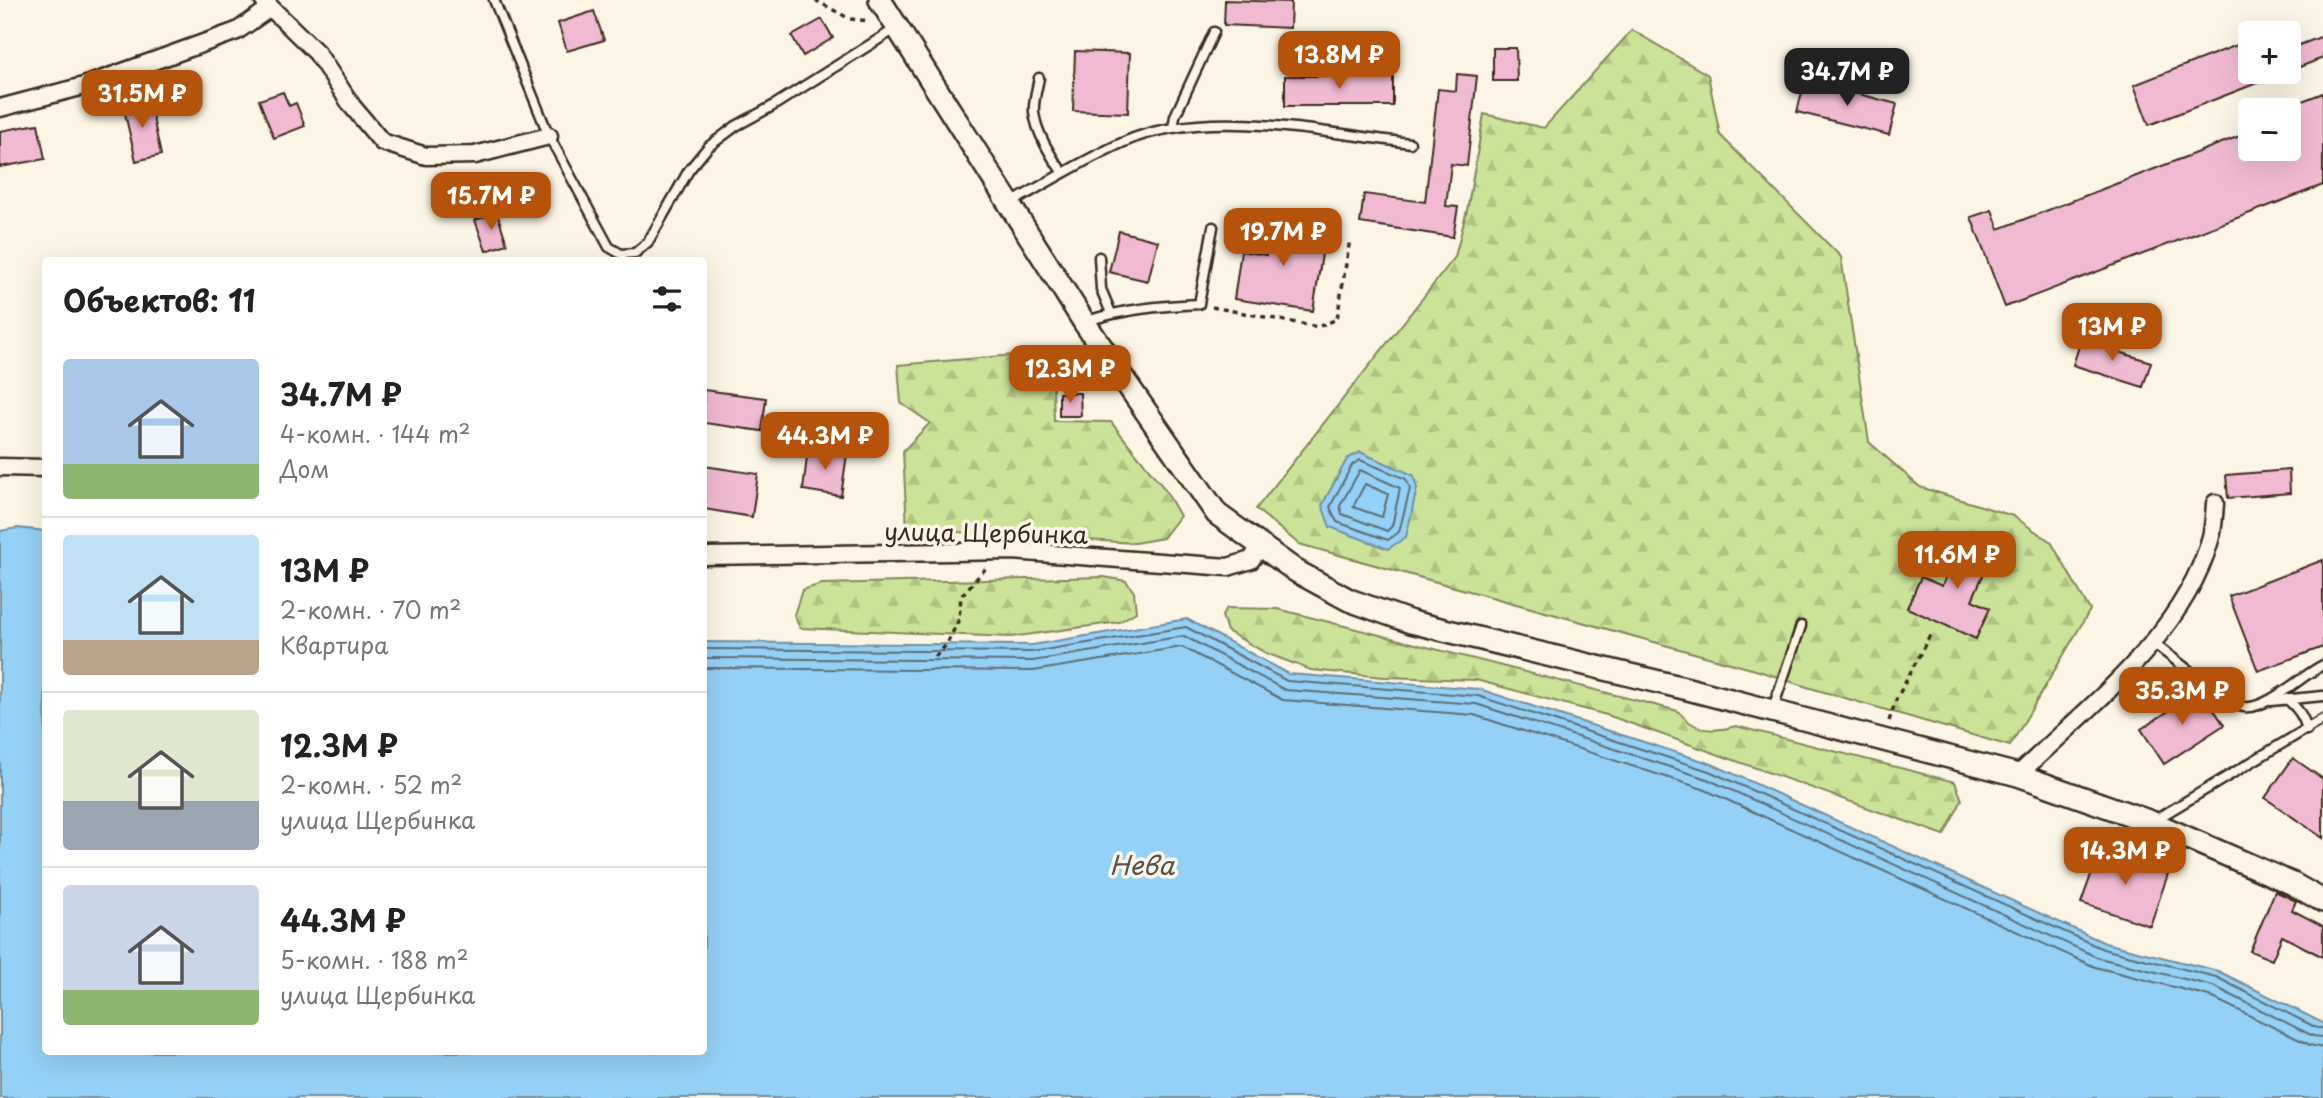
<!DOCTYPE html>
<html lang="ru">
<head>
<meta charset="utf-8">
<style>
	:root { --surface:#fff; --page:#f6f6f6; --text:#222; --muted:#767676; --line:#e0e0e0; --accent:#b45309 }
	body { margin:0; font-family:"Playpen Sans",sans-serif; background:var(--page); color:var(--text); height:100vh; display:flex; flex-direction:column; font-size:26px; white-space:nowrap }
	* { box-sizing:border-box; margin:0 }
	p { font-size:23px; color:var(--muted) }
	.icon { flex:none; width:38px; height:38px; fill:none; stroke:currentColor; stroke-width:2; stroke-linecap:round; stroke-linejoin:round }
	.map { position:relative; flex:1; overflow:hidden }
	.panel { position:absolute; left:42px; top:257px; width:665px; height:798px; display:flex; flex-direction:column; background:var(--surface); border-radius:7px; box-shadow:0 7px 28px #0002 }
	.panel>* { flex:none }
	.fabs { position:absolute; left:2238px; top:21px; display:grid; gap:14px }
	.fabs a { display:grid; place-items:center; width:63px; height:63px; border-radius:7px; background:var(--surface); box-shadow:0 7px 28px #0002; font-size:35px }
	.price { position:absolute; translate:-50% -60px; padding:0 16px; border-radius:14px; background:var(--accent); color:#fff; font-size:23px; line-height:46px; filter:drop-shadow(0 2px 4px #0008) }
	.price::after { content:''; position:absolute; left:50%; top:42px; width:21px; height:16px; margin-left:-10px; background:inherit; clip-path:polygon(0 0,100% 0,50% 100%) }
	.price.selected { background:#222; color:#fff }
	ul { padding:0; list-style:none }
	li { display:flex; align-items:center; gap:21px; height:175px; padding:0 21px }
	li+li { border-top:2px solid var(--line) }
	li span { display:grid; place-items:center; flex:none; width:196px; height:140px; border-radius:7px; color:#555 }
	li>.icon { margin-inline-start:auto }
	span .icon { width:84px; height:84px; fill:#fffc; stroke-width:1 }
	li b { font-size:30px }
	h2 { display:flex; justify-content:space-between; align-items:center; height:84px; padding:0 21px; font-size:30px }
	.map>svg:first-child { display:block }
	.forest { fill:url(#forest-firs); stroke:#83865c; stroke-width:2 }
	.water { fill:#95d1f6; stroke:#718ea0; stroke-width:2 }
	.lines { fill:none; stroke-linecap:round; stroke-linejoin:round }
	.shore { stroke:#5f6d74; stroke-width:2 }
	.building { fill:#f1bad3; stroke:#3b2a1e; stroke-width:2 }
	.service-casing { stroke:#3b2a1e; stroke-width:13 }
	.minor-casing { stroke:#3b2a1e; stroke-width:21 }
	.tertiary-casing { stroke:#3b2a1e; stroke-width:26 }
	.path { stroke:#3b2a1e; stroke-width:3.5; stroke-dasharray:5 5; stroke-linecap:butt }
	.service { stroke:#fcf5e5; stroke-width:8 }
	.minor { stroke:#fcf5e5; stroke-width:16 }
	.tertiary { stroke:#fcf5e5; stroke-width:21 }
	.labels { text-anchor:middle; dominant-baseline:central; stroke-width:7; stroke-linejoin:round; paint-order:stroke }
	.street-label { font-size:24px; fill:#3b2a1e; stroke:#fcf5e5 }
	.water-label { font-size:26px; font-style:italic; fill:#525454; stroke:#fcf5e5 }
</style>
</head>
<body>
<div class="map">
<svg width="2323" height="1098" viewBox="0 0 2323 1098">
	<defs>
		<pattern id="forest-firs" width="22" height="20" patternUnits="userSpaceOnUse" patternTransform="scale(1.75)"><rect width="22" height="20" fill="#cbe399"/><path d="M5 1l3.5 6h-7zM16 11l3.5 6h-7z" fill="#afc383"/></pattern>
	</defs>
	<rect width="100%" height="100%" fill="#fcf5e5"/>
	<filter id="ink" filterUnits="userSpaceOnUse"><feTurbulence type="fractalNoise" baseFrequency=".0143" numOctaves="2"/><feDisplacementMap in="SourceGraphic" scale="14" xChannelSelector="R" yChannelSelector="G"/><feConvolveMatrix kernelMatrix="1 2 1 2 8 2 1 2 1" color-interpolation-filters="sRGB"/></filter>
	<g filter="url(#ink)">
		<path class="forest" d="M1632 30 1708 75 1720 135 1841 257 1869 442 1920 487 2013 516 2051 542 2090 610 2010 746 1807 687 1759 671 1299 544 1256 509 1455 257 1468 206 1484 114 1544 128Z
			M1060 351 1053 385 1054 421 1111 422 1164 488 1180 516 1163 538 1135 543 907 529 903 451 930 423 901 403 898 365Z
			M1104 577 1126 581 1134 592 1136 612 1119 622 1011 637 800 628 794 615 802 590 822 584Z
			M1227 608 1278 609 1678 711C1694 731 1712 733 1736 726L1955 782 1962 800 1944 835 1610 716 1476 680 1384 677 1311 670 1266 653 1227 631 1222 616Z"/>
		<path class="water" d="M1360 452 1413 475 1417 488 1406 537 1388 549 1330 527 1322 505 1347 459Z
			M17 528 45 531 46 1052H704V642L1032 645 1187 619 1289 674 1479 689 1712 764 2105 943 2218 971 2323 1023V1098H0V531Z"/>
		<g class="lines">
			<path class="shore" d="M1360 460 1406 479 1410 489 1399 532 1388 540 1337 522 1330 507 1352 465Z
				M1360 470 1400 488 1392 526 1387 531 1342 514 1340 506Z
				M1365 484 1388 494 1382 517 1353 507Z
				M704 649 1032 652 1186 627 1287 681 1478 696 1709 771 2103 949 2216 977 2317 1028H2323
				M704 658 1033 661 1184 636 1285 690 1476 704 1707 779 2099 958 2213 986 2313 1036 2323 1037
				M704 668 1033 671 1182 647 1283 700 1474 715 1703 789 2095 967 2209 996 2310 1045 2323 1048"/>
		</g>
		<path class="building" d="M1225 0 1291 2 1290 28 1224 25Z
			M594 11 604 40 567 51 558 23Z
			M822 19 833 38 803 56 792 36Z
			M2323 36V58L2289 71V49Z
			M2250 40V72L2283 73 2149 125 2134 85Z
			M1493 48H1516L1517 81H1493Z
			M1075 51 1130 53 1128 113 1073 111Z
			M1457 74 1477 76 1467 166 1451 164 1446 206 1458 207 1453 237 1360 223 1364 194 1425 202 1438 89 1456 91Z
			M1285 76H1393V106H1285Z
			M1805 80 1897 104 1889 135 1797 112Z
			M283 92 289 106 296 103 305 126 274 138 259 100Z
			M2323 93V185L2005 307 1971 217 1992 210 1999 229 2250 132V149H2289V106Z
			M149 99 161 155 136 161 123 105Z
			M38 124 45 159 0 167V131Z
			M497 213 507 244 486 251 475 220Z
			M1272 221 1326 229 1313 311 1234 299 1241 251 1266 255Z
			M1119 231 1158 241 1148 281 1109 272Z
			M2081 340 2151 362 2143 387 2073 365Z
			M704 390 766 398 762 431 704 423Z
			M1059 393H1080L1081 416H1059Z
			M808 449 847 454 841 496 803 490Z
			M704 466 758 474 752 517 704 509Z
			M2289 470 2290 493 2228 498 2226 475Z
			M1965 534 1995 548 1972 600 1990 608 1976 639 1907 608 1921 577 1942 586Z
			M2323 560V647L2258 671 2229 596Z
			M2201 690 2224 725 2164 764 2141 729Z
			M2293 758 2323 779V838L2265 798Z
			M2114 847 2145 859 2142 867 2168 874 2150 926 2081 903 2099 853 2110 857Z
			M2275 891 2296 901 2292 910 2323 926V957L2282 936 2272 960 2250 951Z"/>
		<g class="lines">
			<g class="service-casing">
				<path id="service" d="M494 0 549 136 609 247 621 254 635 253 648 242 689 170 708 147 736 126 771 107 895 29
					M1039 78C1037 89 1033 101 1034 112 1036 132 1051 157 1063 173
					M1173 128 1175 116 1214 32
					M1011 203C1048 182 1085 159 1124 142 1206 106 1323 133 1410 143
					M1099 257 1101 289 1111 313
					M1087 321C1124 309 1160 306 1199 304L1213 227
					M2153 643 2229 701C2234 703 2239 707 2244 707 2267 710 2302 675 2323 665
					M2287 699C2297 708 2304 716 2307 730
					M2271 701 2323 696
					M1773 708 1801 626
					M2155 820 2323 719"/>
			</g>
			<g class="minor-casing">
				<path id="minor" d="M263 0 317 53 352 106 382 142 426 156 475 155 549 136
					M0 108 84 86 237 31 270 8
					M0 467 46 468
					M704 556 1012 551 1228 567 1251 560 1260 547
					M2018 775C2087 708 2183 636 2210 540 2214 528 2214 515 2215 503"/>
			</g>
			<g class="tertiary-casing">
				<path id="tertiary" d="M880 0 1084 322 1217 514 1296 571 1349 600 1411 622 1688 689 2018 775 2151 822 2293 884 2323 901"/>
			</g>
			<path class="path" d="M815 0 850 19 869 21
				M1212 307 1318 327 1337 319 1350 239
				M935 657 947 644 959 619 961 596 986 568
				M1889 721 1896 700 1931 633"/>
			<use href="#service" class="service"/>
			<use href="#minor" class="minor"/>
			<use href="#tertiary" class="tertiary"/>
		</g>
	</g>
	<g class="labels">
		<g class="street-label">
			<text transform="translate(986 532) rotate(1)">улица Щербинка</text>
		</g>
		<g class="water-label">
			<text x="1142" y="864">Нева</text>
		</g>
	</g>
</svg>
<div class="fabs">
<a>+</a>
<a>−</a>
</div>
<b class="price" style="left:1339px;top:91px">13.8M ₽</b>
<b class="price selected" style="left:1847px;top:108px">34.7M ₽</b>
<b class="price" style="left:142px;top:130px">31.5M ₽</b>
<b class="price" style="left:491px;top:232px">15.7M ₽</b>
<b class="price" style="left:1283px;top:268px">19.7M ₽</b>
<b class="price" style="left:2112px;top:363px">13M ₽</b>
<b class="price" style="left:1070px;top:405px">12.3M ₽</b>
<b class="price" style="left:825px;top:472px">44.3M ₽</b>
<b class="price" style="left:1957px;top:591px">11.6M ₽</b>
<b class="price" style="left:2182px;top:727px">35.3M ₽</b>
<b class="price" style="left:2125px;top:887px">14.3M ₽</b>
<section class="panel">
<h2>Объектов: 11<svg class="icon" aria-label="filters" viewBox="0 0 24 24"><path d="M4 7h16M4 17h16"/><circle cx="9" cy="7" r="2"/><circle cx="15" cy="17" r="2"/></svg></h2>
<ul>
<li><span style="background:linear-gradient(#a9c7e8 75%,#8fb573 0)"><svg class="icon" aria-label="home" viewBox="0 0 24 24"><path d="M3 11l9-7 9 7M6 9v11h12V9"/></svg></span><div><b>34.7M ₽</b><p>4-комн. · 144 m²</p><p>Дом</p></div></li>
<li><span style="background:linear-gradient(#bfe0f5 75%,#b9a48a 0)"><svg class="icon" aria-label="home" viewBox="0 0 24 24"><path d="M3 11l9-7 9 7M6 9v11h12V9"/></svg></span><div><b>13M ₽</b><p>2-комн. · 70 m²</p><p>Квартира</p></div></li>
<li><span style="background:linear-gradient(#dfe7d0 65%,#9aa5b1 0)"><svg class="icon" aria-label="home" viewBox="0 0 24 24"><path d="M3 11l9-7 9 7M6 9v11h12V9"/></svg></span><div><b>12.3M ₽</b><p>2-комн. · 52 m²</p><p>улица Щербинка</p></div></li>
<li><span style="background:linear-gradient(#c9d6e8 75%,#8fb573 0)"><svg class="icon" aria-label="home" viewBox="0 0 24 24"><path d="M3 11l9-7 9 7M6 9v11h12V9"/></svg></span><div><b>44.3M ₽</b><p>5-комн. · 188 m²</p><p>улица Щербинка</p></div></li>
</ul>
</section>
</div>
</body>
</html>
